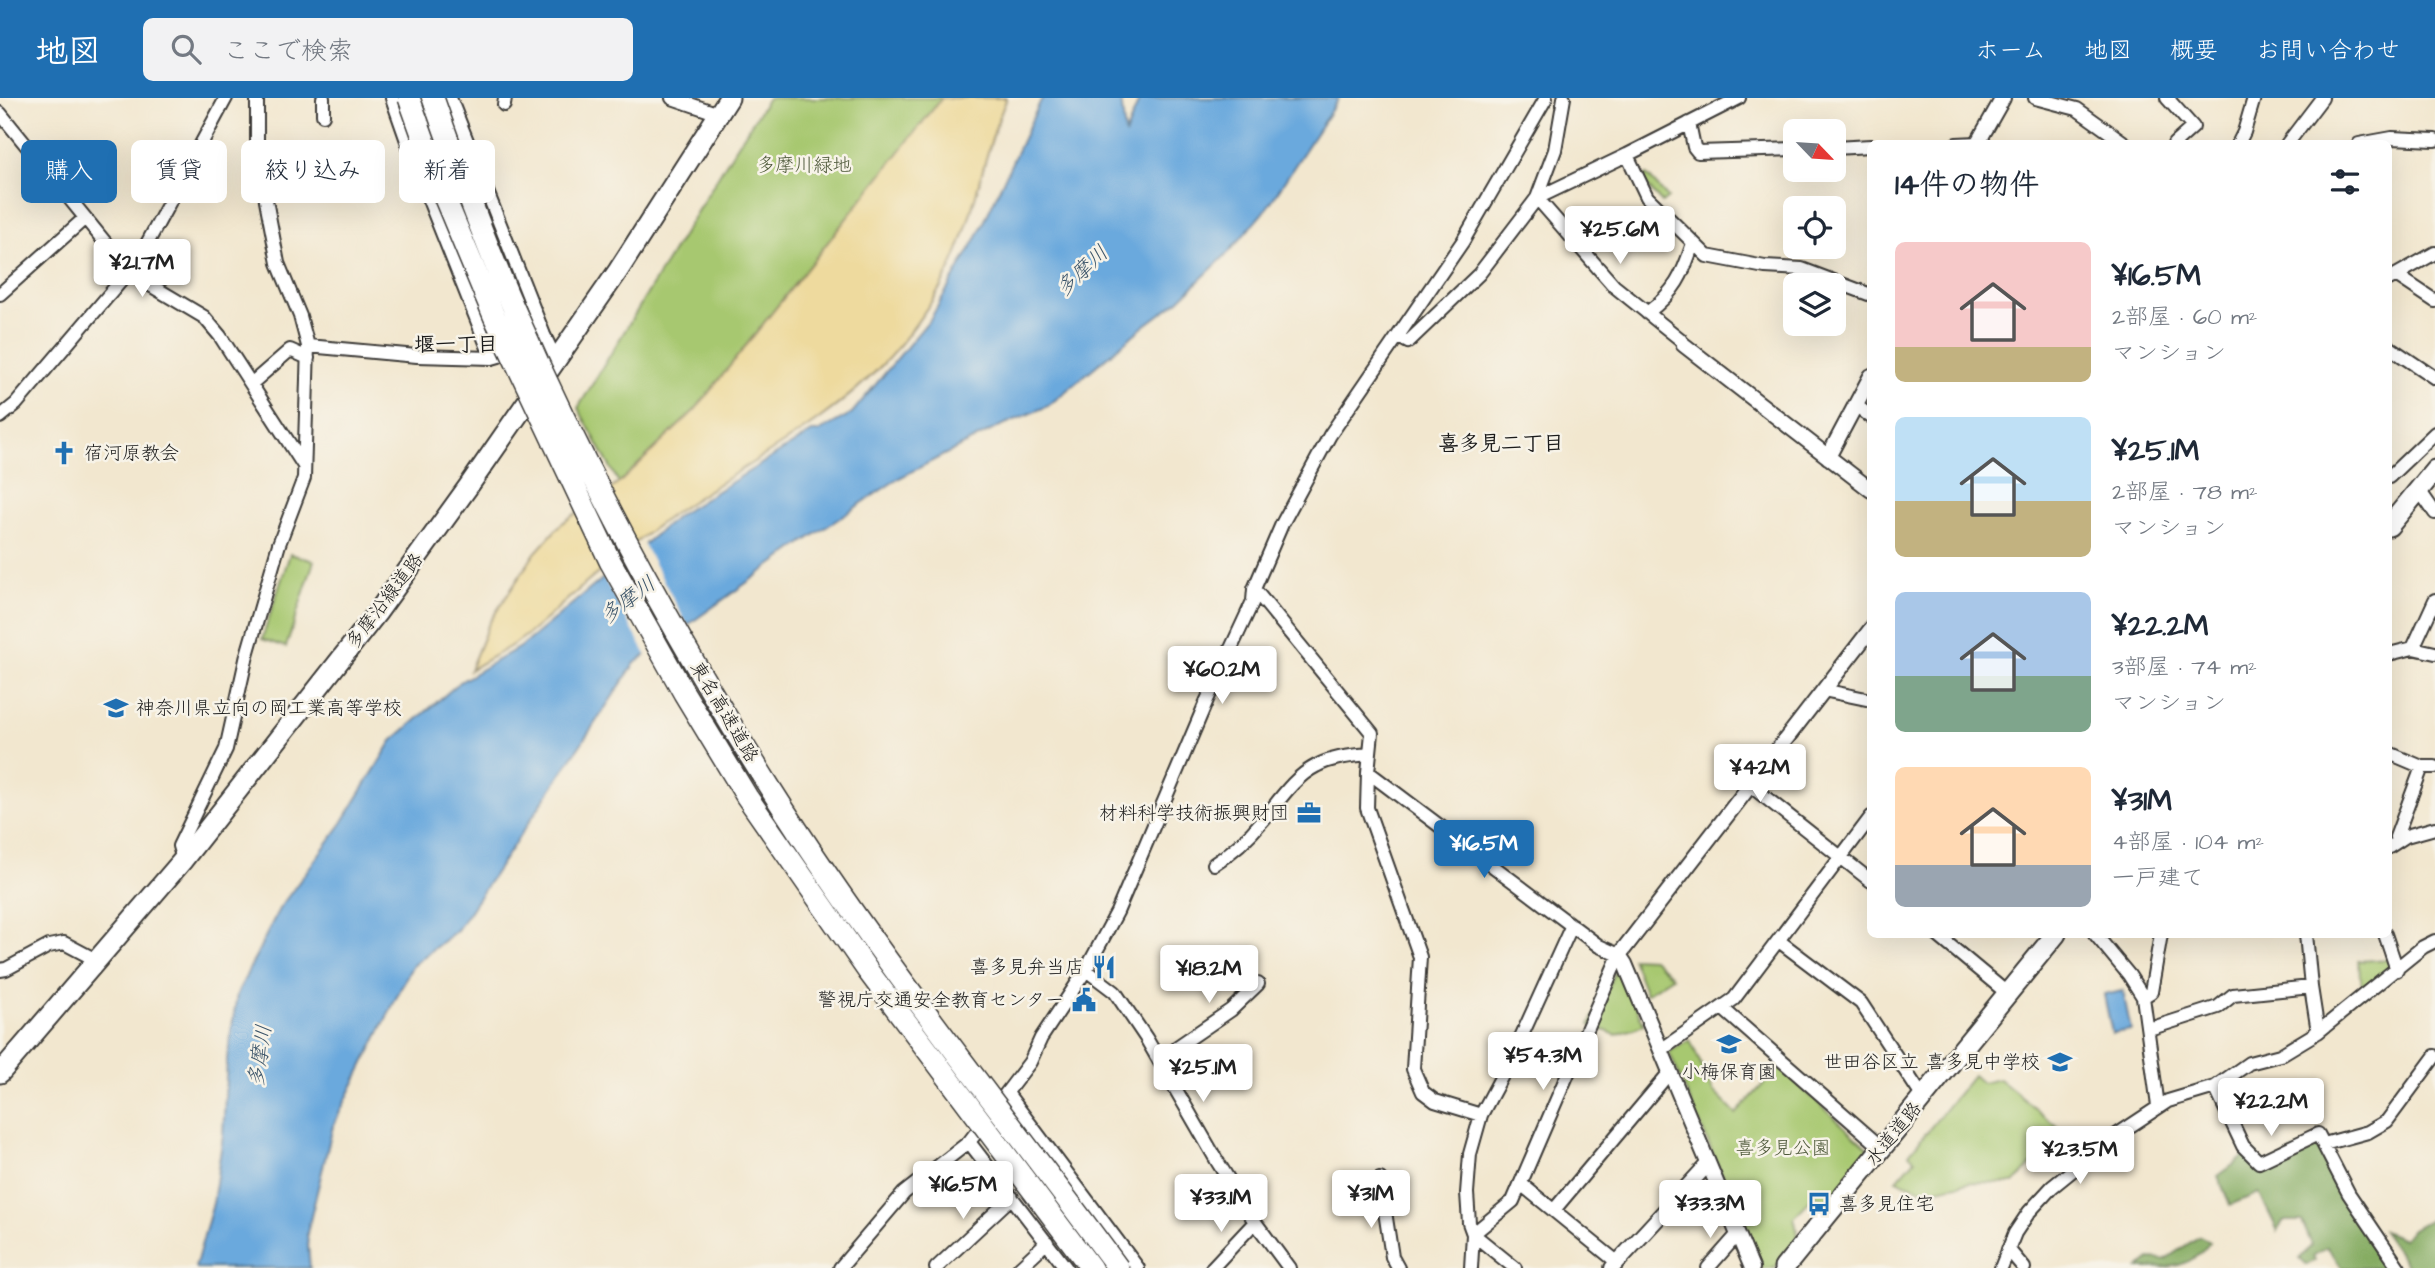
<!DOCTYPE html>
<html lang="ja">
<head>
<meta charset="utf-8">
<style>
	:root { --surface:#fff; --page:#f2f2f3; --text:#1f2937; --muted:#747a83; --accent:#1f6fb2 }
	body { margin:0; font-family:"Architects Daughter","Klee One",sans-serif; background:var(--page); color:var(--text); height:100vh; display:flex; flex-direction:column; font-size:26px; white-space:nowrap }
	* { box-sizing:border-box; margin:0 }
	p { font-size:23px; color:var(--muted) }
	.icon { flex:none; width:38px; height:38px; fill:none; stroke:currentColor; stroke-width:2; stroke-linecap:round; stroke-linejoin:round }
	.map { position:relative; flex:1; overflow:hidden }
	.drawer { position:absolute; left:1867px; top:42px; width:525px; height:798px; display:flex; flex-direction:column; background:var(--surface); border-radius:10px; box-shadow:0 7px 28px #0002 }
	.drawer>* { flex:none }
	.banner { position:absolute; left:21px; top:42px; width:665px; height:63px; display:flex; gap:14px }
	.needle { width:46px; rotate:115deg }
	.controls { position:absolute; left:1783px; top:21px; display:grid; gap:14px }
	.controls a { display:grid; place-items:center; width:63px; height:63px; border-radius:10px; background:var(--surface); box-shadow:0 7px 28px #0002; font-size:35px }
	.price { position:absolute; translate:-50% -60px; padding:0 16px; border-radius:7px; background:#fff; color:#222; font-size:23px; line-height:46px; filter:drop-shadow(0 2px 4px #0008) }
	.price::after { content:''; position:absolute; left:50%; top:42px; width:21px; height:16px; margin-left:-10px; background:inherit; clip-path:polygon(0 0,100% 0,50% 100%) }
	.price.active { background:var(--accent); color:#fff }
	ul { padding:0; list-style:none }
	li { display:flex; align-items:center; gap:21px; height:175px; padding:0 28px }
	li span { display:grid; place-items:center; flex:none; width:196px; height:140px; border-radius:10px; color:#555 }
	li>.icon { margin-inline-start:auto }
	span .icon { width:84px; height:84px; fill:#fffc; stroke-width:1 }
	li b { font-size:30px }
	h2 { display:flex; justify-content:space-between; align-items:center; height:84px; padding:0 28px; font-size:30px }
	.pill { padding:0 24px; border-radius:10px; background:var(--surface); box-shadow:0 7px 28px #0002; font-size:24px; line-height:63px }
	.pill.active { background:var(--accent); color:#fff }
	header { display:flex; align-items:center; gap:42px; box-sizing:border-box; height:98px; padding:0 35px; background:var(--accent); color:#fff }
	header strong { font-size:33px }
	nav { display:flex; gap:38px; margin-inline-start:auto; font-size:24px }
	.search { width:490px; height:63px; background:var(--page); display:flex; align-items:center; gap:18px; box-sizing:border-box; padding:0 24px; border-radius:10px; color:var(--muted); font-size:26px }
	.map>svg:first-child { display:block }
	.green { fill:#a7c870; stroke:#627246; stroke-width:2 }
	.forest { fill:#85ac62; stroke:#50643f; stroke-width:2 }
	.sand { fill:#eeda9e; stroke:#857b5d; stroke-width:2 }
	.water { fill:#6aa9dd; stroke:#43627c; stroke-width:2 }
	.pier { fill:#f2e7cf }
	.lines { fill:none; stroke-linecap:round; stroke-linejoin:round }
	.minor-casing { stroke:#3c3a37; stroke-width:16 }
	.tertiary-casing { stroke:#3c3a37; stroke-width:18 }
	.primary-casing { stroke:#3c3a37; stroke-width:23 }
	.minor { stroke:#fff; stroke-width:12 }
	.tertiary { stroke:#fff; stroke-width:14 }
	.primary { stroke:#fff; stroke-width:19 }
	.motorway-bridge-casing { stroke:#3c3a37; stroke-width:24; stroke-linecap:butt }
	.motorway-bridge { stroke:#fff; stroke-width:21 }
	.labels { text-anchor:middle; dominant-baseline:central; stroke-width:5; stroke-linejoin:round; paint-order:stroke }
	.park-label { font-size:19px; fill:#4d5839; stroke:#f7f3e8 }
	.poi-label { font-size:19px; fill:#1c1c1c; stroke:#f7f3e8; text-anchor:end }
	.street-label { font-size:19px; fill:#1c1c1c; stroke:#f7f3e8 }
	.water-label { font-size:21px; font-style:italic; fill:#3b5469; stroke:#f7f3e8 }
	.neighbourhood-label { font-size:21px; font-weight:bold; fill:#1c1c1c; stroke:#f7f3e8 }
</style>
</head>
<body>
<header>
<strong>地図</strong>
<div class="search"><svg class="icon" aria-label="search" viewBox="0 0 24 24"><circle cx="10" cy="10" r="6"/><path d="M15 15l6 6"/></svg>ここで検索</div>
<nav><a>ホーム</a><a>地図</a><a>概要</a><a>お問い合わせ</a></nav>
</header>
<div class="map">
<svg width="2435" height="1170" viewBox="0 0 2435 1170">
	<rect width="100%" height="100%" fill="#f7f3e8"/>
	<filter id="ink" filterUnits="userSpaceOnUse"><feTurbulence type="fractalNoise" baseFrequency=".0143" numOctaves="2"/><feDisplacementMap in="SourceGraphic" scale="14" xChannelSelector="R" yChannelSelector="G"/><feConvolveMatrix kernelMatrix="1 2 1 2 8 2 1 2 1" color-interpolation-filters="sRGB"/></filter>
	<filter id="wash" filterUnits="userSpaceOnUse"><feTurbulence type="fractalNoise" baseFrequency=".00686" numOctaves="4" result="noise"/><feDisplacementMap in="SourceGraphic" scale="28" xChannelSelector="R" yChannelSelector="G"/><feGaussianBlur stdDeviation="1.57" result="paint"/><feColorMatrix in="noise" values="0 0 0 0 0 0 0 0 0 0 0 0 0 0 0 0 0 1.4 0 .05"/><feComposite in="paint" operator="in"/></filter>
	<g filter="url(#wash)">
		<rect width="100%" height="100%" fill="#f2e7cf"/>
		<path class="green" d="M768 0H942L695 312 619 385 578 310 730 59Z
			M1647 77 1668 100 1662 105 1641 81Z
			M290 456 314 463 286 549 262 541Z
			M1632 860 1653 861 1672 879 1646 896Z
			M2393 861 2397 872 2364 897 2358 863Z
			M1618 868 1644 927 1616 937 1590 927Z
			M1690 942 1713 993 1736 1016 1779 969 1870 1052 1830 1104 1815 1097 1794 1119 1799 1142 1775 1170H1762L1669 954Z
			M1973 977 1982 985 1999 981 2064 1034 2014 1085 1973 1084 1927 1093 1897 1082 1915 1061 1909 1056Z"/>
		<path class="forest" d="M2316 1041 2347 1105 2392 1170H2342L2327 1149 2313 1158 2315 1162 2307 1167 2300 1160 2312 1147 2302 1123H2283L2278 1133 2259 1095 2230 1107 2218 1078 2245 1058 2259 1073Z
			M2430 1121H2435V1170H2409L2383 1133 2403 1141 2412 1131Z
			M2200 1138 2210 1144C2192 1170 2171 1170 2139 1170L2150 1161 2164 1162Z"/>
		<path class="sand" d="M942 0H1007C980 61 974 132 940 190 923 217 905 243 883 266 819 334 727 374 654 430 628 450 601 472 576 494 557 510 540 528 520 542 504 553 486 562 470 572L489 525 535 455 561 426 619 385 695 312Z"/>
		<path class="water" d="M1042 0H1121L1125 37 1140 0H1339L1267 110 1229 154 1179 202 1144 228 1048 308 998 329 899 380 795 450 635 565 457 832 412 868 333 1028 307 1135 310 1170H195L213 1105 223 1037 227 961 237 896 279 811 342 725 392 643 460 584 523 547 679 417 812 334H818L852 315 931 220 977 139Z
			M2123 893 2131 932 2112 935 2104 897Z"/>
		<path class="pier" d="M642 443 689 530 648 560 602 477Z"/>
	</g>
	<g filter="url(#ink)">
		<g class="lines">
			<g class="minor-casing">
				<path id="minor" d="M392 0 419 77 492 260
					M450 0 544 237 556 262
					M672 0 719 16
					M2035 0 2077 11 2126 46
					M2167 0 2193 29 2174 46
					M504 7 505 0
					M0 15 130 175 204 219 220 238 304 368
					M323 17V0
					M1689 25 1694 49 1698 54 1796 51
					M1956 46 1978 45
					M2238 46 2244 34 2254 0
					M2287 46 2322 0
					M2359 46 2392 40 2435 42
					M1834 50 1871 48
					M1627 57 1647 99 1707 158 1765 169 1802 171 1871 197
					M1537 100 1627 57 1739 0
					M1537 100 1614 188 1680 241 1684 247
					M2396 177 2435 203
					M2389 181 2435 155
					M0 196 85 120
					M1647 215C1675 194 1683 177 1693 145
					M1399 239 1408 244 1479 176 1537 100 1555 52 1564 0
					M308 248 417 258 492 260 499 258
					M2389 249 2435 280
					M251 286 290 252 308 260
					M1857 308 1871 319
					M0 319 16 306 137 164 226 0
					M2389 379 2435 335
					M2419 392 2435 415
					M1254 491 1372 635 1368 674 1367 710 1420 859 1413 971 1423 994 1435 1003 1481 1017
					M2413 550 2435 502
					M2389 556 2413 550 2435 555
					M1823 592 1871 602
					M2389 655 2422 669H2435
					M1368 674 1599 848 1619 857 1513 1103 1473 1136 1515 1170
					M1751 688 1871 783
					M2396 739 2422 669
					M2389 749 2406 738 2435 730
					M183 762 179 748 226 651 247 557 279 446 304 380 308 248 300 218 278 165 257 55V0
					M1214 766C1233 754 1249 739 1263 722 1279 703 1294 679 1316 668 1332 659 1352 658 1369 656
					M1936 836 2008 896
					M2095 836 2129 877 2143 899 2158 1008
					M2306 836 2311 889 2318 934
					M2385 836 2397 872
					M1779 843 1861 905 1918 992 1925 998
					M0 872 6 871 49 848 64 845 98 863
					M1086 872 1115 894 1146 940 1217 1063 1255 1124 1289 1170
					M2143 899 2151 894 2161 836
					M1722 910 1882 1050
					M2149 931 2218 909 2233 897 2311 889
					M1177 949 1231 912 1258 886
					M1661 952 1734 901 1871 719
					M2215 989 2243 1048 2259 1064 2318 1036 2349 1096 2399 1170
					M1007 995 1138 1170
					M969 1044 1066 1170
					M2324 1046 2368 1034 2387 1023 2435 958
					M1380 1081 1392 1159 1398 1170
					M1521 1086 1617 1164
					M1554 1112 1670 974
					M2008 1151 2024 1170
					M840 1170 904 1095 969 1044 1030 964 1041 940 1086 872 1117 814 1207 602 1253 503 1254 491 1282 426 1330 337 1463 143 1546 0
					M936 1170 1012 1099
					M1019 1170 1047 1144
					M1212 1170 1255 1124
					M1471 1170 1473 1136 1469 1125 1467 1095 1470 1056 1481 1017 1512 959 1572 827
					M1708 1170 1738 1136
					M2001 1170 2015 1135 2029 1114 2052 1089 2115 1038 2168 1003 2215 989 2249 965 2280 957 2318 934 2423 849 2435 843"/>
			</g>
			<g class="tertiary-casing">
				<path id="tertiary" d="M1977 46 2003 0
					M1684 247 1871 392
					M1828 359 1871 278
					M1612 1170 1708 1066
					M1752 1170 1625 866 1619 857 1871 531"/>
			</g>
			<g class="primary-casing">
				<path id="primary" d="M2389 428 2435 372
					M0 975 183 762 377 515 468 389 618 173 729 0
					M1784 1170 2056 836"/>
			</g>
			<use href="#minor" class="minor"/>
			<use href="#tertiary" class="tertiary"/>
			<use href="#primary" class="primary"/>
			<g class="motorway-bridge-casing">
				<path id="motorway-bridge" d="M409 0 444 98 494 218 610 463 684 595 747 699 868 873 1091 1170
					M433 0C458 71 484 142 514 211 587 378 675 539 772 693 877 859 1002 1012 1118 1170"/>
			</g>
			<use href="#motorway-bridge" class="motorway-bridge"/>
		</g>
	</g>
	<defs>
		<g id="church-bare" transform="scale(1.89)"><path d="M-1.2-6h2.4v3.5h3.3v2.4h-3.3V6h-2.4V-.1h-3.3v-2.4h3.3Z" fill="#1f6fb2" stroke="#f7f3e8" stroke-width="2.5" paint-order="stroke"/></g>
		<g id="school-bare" transform="scale(1.89)"><path d="M0-5L7-2L0 1L-7-2ZM-4 1L0 2.5L4 1V4Q0 6-4 4Z" fill="#1f6fb2" stroke="#f7f3e8" stroke-width="2.5" paint-order="stroke"/></g>
		<g id="office-bare" transform="scale(1.89)"><path d="M-6-3h4V-5.5h4V-3h4V5H-6ZM-1-4.5V-3h2v-1.5ZM-6 0V1H6V0Z" fill="#1f6fb2" stroke="#f7f3e8" stroke-width="2.5" paint-order="stroke"/></g>
		<g id="restaurant-bare" transform="scale(1.89)"><path d="M-5-6h1v4h1v-4h1v4h1v-4h1v5L-1.5 .5V6h-2V.5L-5-1ZM5-6V6H3V1.5H1.5Q1.5-4 5-6Z" fill="#1f6fb2" stroke="#f7f3e8" stroke-width="2.5" paint-order="stroke"/></g>
		<g id="civic-bare" transform="scale(1.89)"><path d="M-.6-6.5H3V-4.5H.6V-3L4-1V1h2V6H-6V1h2V-1L-.6-3ZM-1.2 2.5V6h2.4V2.5Z" fill="#1f6fb2" stroke="#f7f3e8" stroke-width="2.5" paint-order="stroke"/></g>
		<g id="bus-bare" transform="scale(1.89)"><path d="M-5-6H5V4H4V6H2V4H-2V6H-4V4H-5ZM-3.5-4V0h7V-4ZM-3.5 1.2v1.5H-2V1.2ZM2 1.2v1.5H3.5V1.2Z" fill="#1f6fb2" stroke="#f7f3e8" stroke-width="2.5" paint-order="stroke"/></g>
	</defs>
	<g fill-rule="evenodd">
		<use href="#church-bare" x="64" y="355"/>
		<use href="#school-bare" x="116" y="610"/>
		<use href="#office-bare" x="1309" y="715"/>
		<use href="#restaurant-bare" x="1104" y="869"/>
		<use href="#civic-bare" x="1084" y="902"/>
		<use href="#school-bare" x="1729" y="946"/>
		<use href="#school-bare" x="2060" y="964"/>
		<use href="#bus-bare" x="1819" y="1106"/>
	</g>
	<g class="labels">
		<g class="park-label">
			<text x="804" y="67">多摩川緑地</text>
			<text x="1783" y="1050">喜多見公園</text>
		</g>
		<g class="poi-label">
			<text x="84" y="355" text-anchor="start">宿河原教会</text>
			<text x="136" y="610" text-anchor="start">神奈川県立向の岡工業高等学校</text>
			<text x="1289" y="715">材料科学技術振興財団</text>
			<text x="1084" y="869">喜多見弁当店</text>
			<text x="1064" y="902">警視庁交通安全教育センター</text>
			<text x="2040" y="964">世田谷区立 喜多見中学校</text>
			<text x="1729" y="974" text-anchor="middle">小梅保育園</text>
			<text x="1839" y="1106" text-anchor="start">喜多見住宅</text>
		</g>
		<g class="street-label">
			<text transform="translate(385 503) rotate(-53)">多摩沿線道路</text>
			<text transform="translate(724 614) rotate(59)">東名高速道路</text>
			<text transform="translate(1894 1036) rotate(-51)">水道道路</text>
		</g>
		<g class="water-label">
			<text transform="translate(1082 173) rotate(-43)">多摩川</text>
			<text transform="translate(628 502) rotate(-37)">多摩川</text>
			<text transform="translate(260 958) rotate(-82)">多摩川</text>
		</g>
		<g class="neighbourhood-label">
			<text x="456" y="246">堰一丁目</text>
			<text x="1501" y="345">喜多見二丁目</text>
		</g>
	</g>
</svg>
<div class="controls">
<a><svg class="needle" viewBox="-14 -14 28 28"><path d="M0-13l5 13h-10z" fill="#e53935"/><path d="M0 13l5-13h-10z" fill="#747a83"/></svg></a>
<a><svg class="icon" aria-label="locate" viewBox="0 0 24 24"><circle cx="12" cy="12" r="6"/><path d="M12 2v4M12 18v4M2 12h4M18 12h4"/></svg></a>
<a><svg class="icon" aria-label="layers" viewBox="0 0 24 24"><path d="M12 4l9 5-9 5-9-5zM3 14l9 5 9-5"/></svg></a>
</div>
<b class="price" style="left:1620px;top:168px">¥25.6M</b>
<b class="price" style="left:142px;top:201px">¥21.7M</b>
<b class="price" style="left:1222px;top:608px">¥60.2M</b>
<b class="price" style="left:1760px;top:706px">¥42M</b>
<b class="price active" style="left:1484px;top:782px">¥16.5M</b>
<b class="price" style="left:1209px;top:907px">¥18.2M</b>
<b class="price" style="left:1543px;top:994px">¥54.3M</b>
<b class="price" style="left:1203px;top:1006px">¥25.1M</b>
<b class="price" style="left:2271px;top:1040px">¥22.2M</b>
<b class="price" style="left:2080px;top:1088px">¥23.5M</b>
<b class="price" style="left:963px;top:1123px">¥16.5M</b>
<b class="price" style="left:1371px;top:1132px">¥31M</b>
<b class="price" style="left:1221px;top:1136px">¥33.1M</b>
<b class="price" style="left:1710px;top:1142px">¥33.3M</b>
<div class="banner">
<a class="pill active">購入</a>
<a class="pill">賃貸</a>
<a class="pill">絞り込み</a>
<a class="pill">新着</a>
</div>
<section class="drawer">
<h2>14件の物件<svg class="icon" aria-label="filters" viewBox="0 0 24 24"><path d="M4 7h16M4 17h16"/><circle cx="9" cy="7" r="2"/><circle cx="15" cy="17" r="2"/></svg></h2>
<ul>
<li><span style="background:linear-gradient(#f6c9c9 75%,#c2b280 0)"><svg class="icon" aria-label="home" viewBox="0 0 24 24"><path d="M3 11l9-7 9 7M6 9v11h12V9"/></svg></span><div><b>¥16.5M</b><p>2部屋 · 60 m²</p><p>マンション</p></div></li>
<li><span style="background:linear-gradient(#bfe0f5 60%,#c2b280 0)"><svg class="icon" aria-label="home" viewBox="0 0 24 24"><path d="M3 11l9-7 9 7M6 9v11h12V9"/></svg></span><div><b>¥25.1M</b><p>2部屋 · 78 m²</p><p>マンション</p></div></li>
<li><span style="background:linear-gradient(#a9c7e8 60%,#7fa58c 0)"><svg class="icon" aria-label="home" viewBox="0 0 24 24"><path d="M3 11l9-7 9 7M6 9v11h12V9"/></svg></span><div><b>¥22.2M</b><p>3部屋 · 74 m²</p><p>マンション</p></div></li>
<li><span style="background:linear-gradient(#ffd9b3 70%,#9aa5b1 0)"><svg class="icon" aria-label="home" viewBox="0 0 24 24"><path d="M3 11l9-7 9 7M6 9v11h12V9"/></svg></span><div><b>¥31M</b><p>4部屋 · 104 m²</p><p>一戸建て</p></div></li>
</ul>
</section>
</div>
</body>
</html>
